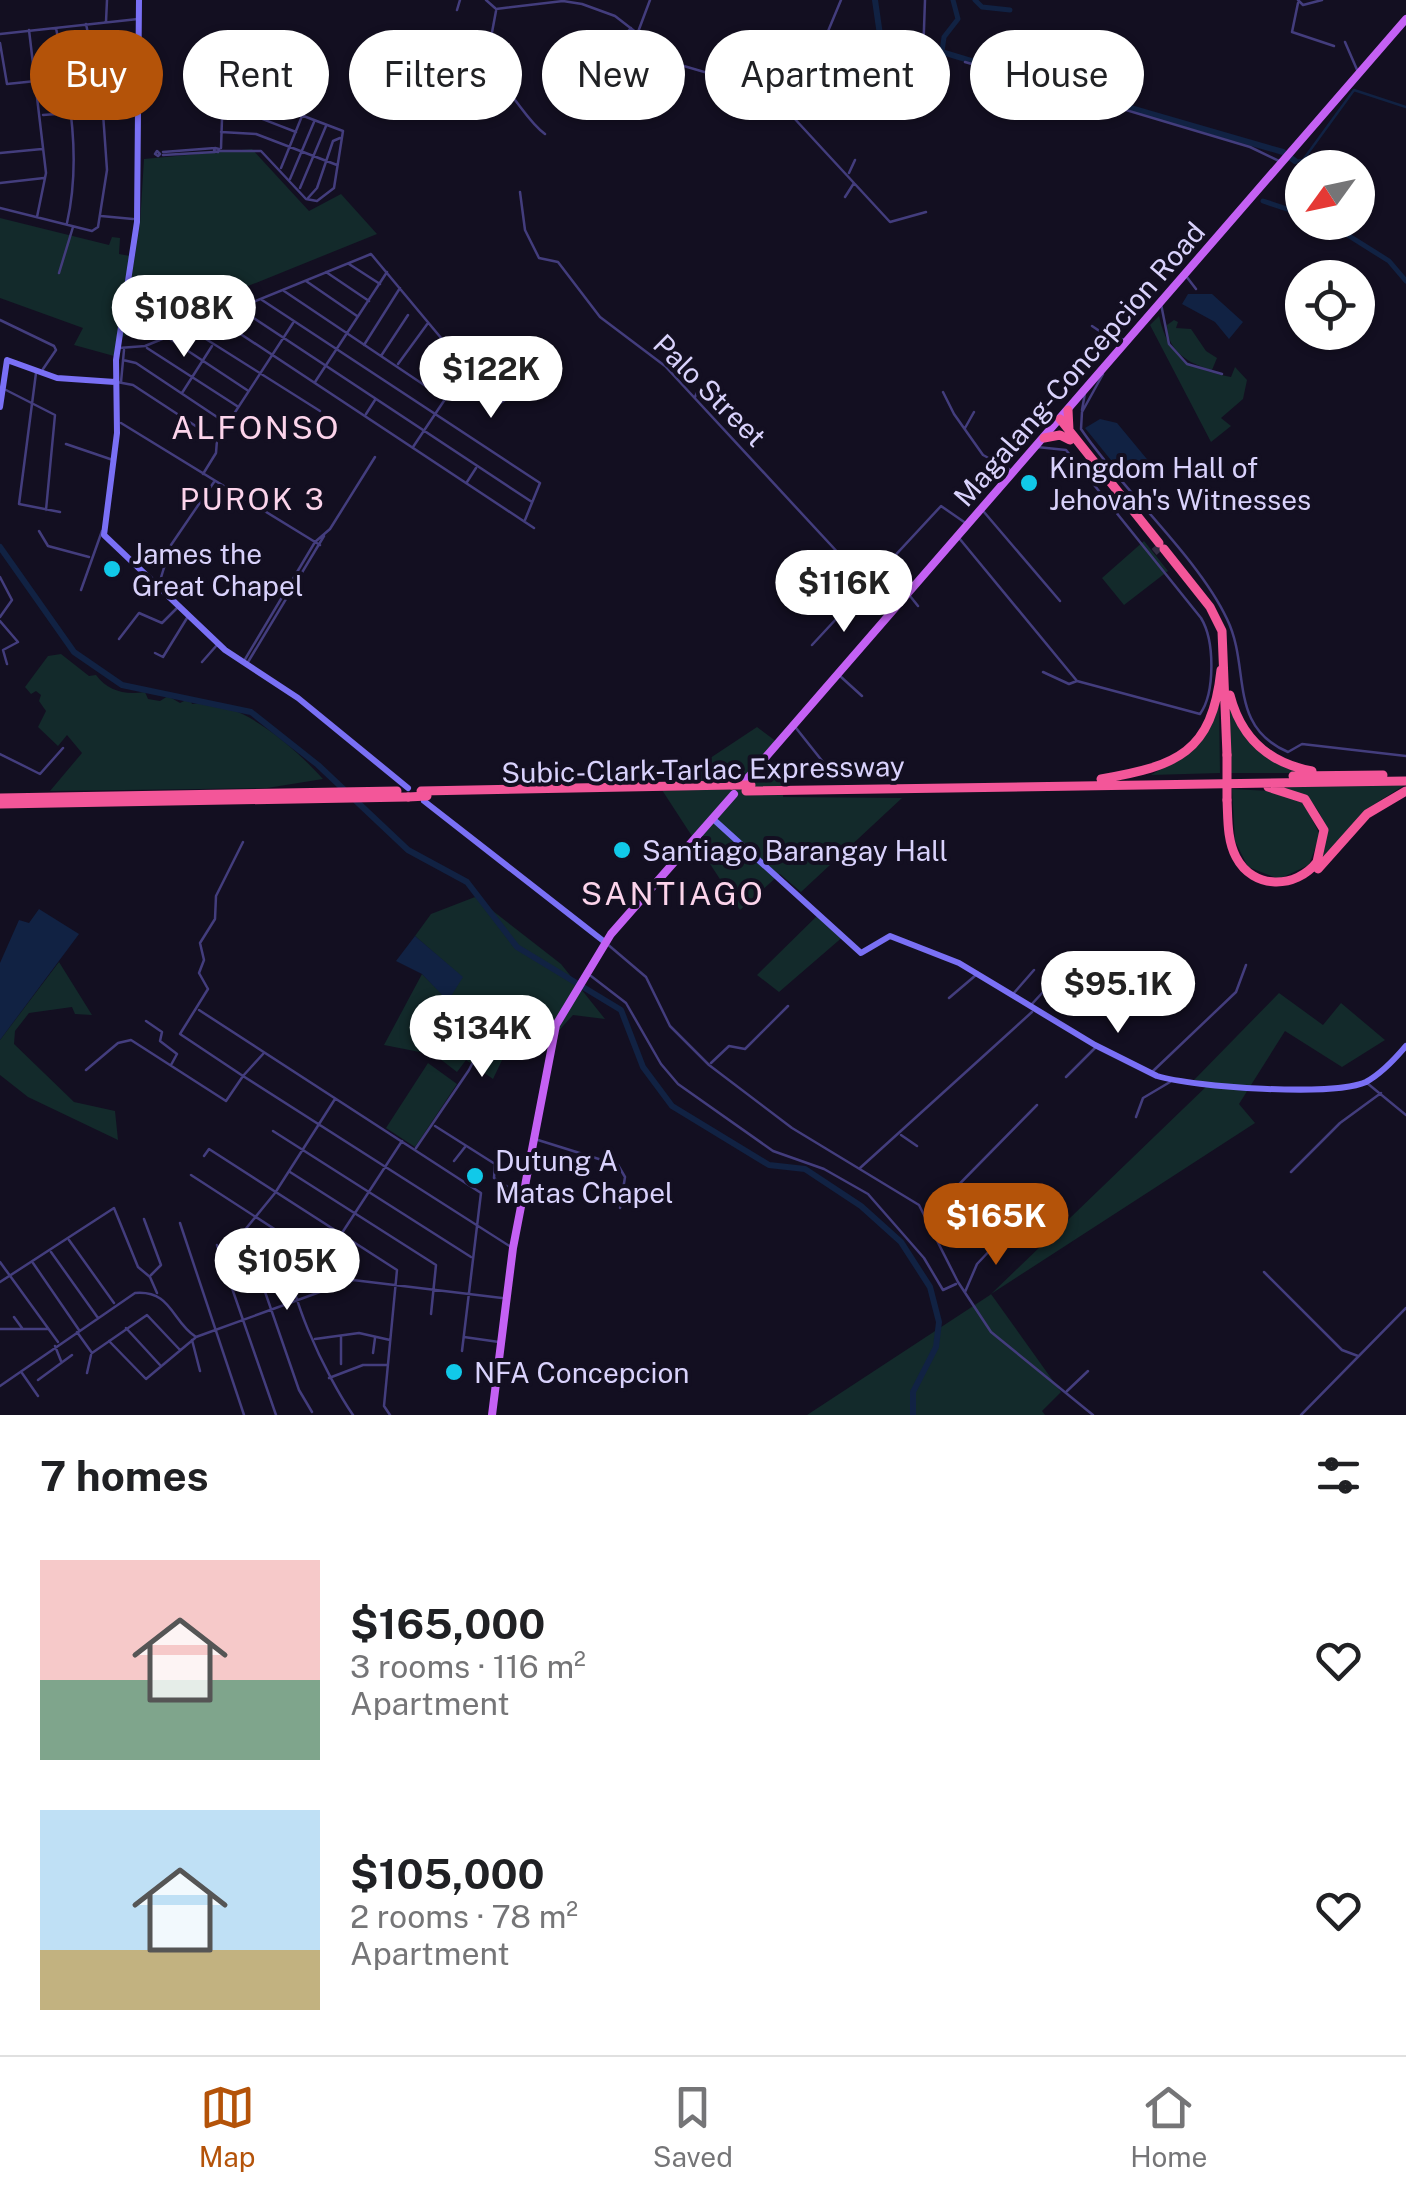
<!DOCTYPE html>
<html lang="en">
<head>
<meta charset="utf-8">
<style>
	:root { --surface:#fff; --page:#f2f2f2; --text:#202124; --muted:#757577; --line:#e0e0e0; --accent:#b45309 }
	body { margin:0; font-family:"Public Sans",sans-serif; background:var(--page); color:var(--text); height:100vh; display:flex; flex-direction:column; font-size:38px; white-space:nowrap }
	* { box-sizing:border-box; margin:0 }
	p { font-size:32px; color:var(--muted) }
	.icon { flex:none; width:55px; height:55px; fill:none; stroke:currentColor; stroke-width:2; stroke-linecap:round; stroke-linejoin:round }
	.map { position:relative; height:1415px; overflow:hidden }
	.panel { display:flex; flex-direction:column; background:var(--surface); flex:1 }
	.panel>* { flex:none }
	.banner { position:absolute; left:30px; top:30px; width:1348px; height:90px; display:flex; gap:20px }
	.needle { width:65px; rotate:237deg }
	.fabs { position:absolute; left:1285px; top:150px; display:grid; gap:20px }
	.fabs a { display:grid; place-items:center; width:90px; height:90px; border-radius:50%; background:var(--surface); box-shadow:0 2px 8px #0004; font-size:50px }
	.price { position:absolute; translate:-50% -85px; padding:0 22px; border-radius:35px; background:#fff; color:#222; font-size:32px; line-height:65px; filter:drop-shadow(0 2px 5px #0008) }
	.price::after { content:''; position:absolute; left:50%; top:60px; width:30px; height:22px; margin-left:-15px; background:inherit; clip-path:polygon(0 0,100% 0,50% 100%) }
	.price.current { background:var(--accent); color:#fff }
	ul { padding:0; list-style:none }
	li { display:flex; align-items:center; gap:30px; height:250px; padding:0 40px }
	li span { display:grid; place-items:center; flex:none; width:280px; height:200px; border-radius:0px; color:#555 }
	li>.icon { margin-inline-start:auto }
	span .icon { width:120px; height:120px; fill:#fffc; stroke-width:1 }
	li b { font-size:42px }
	h2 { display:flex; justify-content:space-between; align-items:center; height:120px; padding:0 40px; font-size:42px }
	.tag { padding:0 35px; border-radius:45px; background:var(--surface); box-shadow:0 2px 8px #0004; font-size:35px; line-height:90px }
	.tag.current { background:var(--accent); color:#fff }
	.tab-bar { display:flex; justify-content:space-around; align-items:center; height:140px; border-top:2px solid var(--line); background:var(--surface); font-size:28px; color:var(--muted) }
	.tab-bar a { display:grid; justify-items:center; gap:5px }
	.tab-bar .current { color:var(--accent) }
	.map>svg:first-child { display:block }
	.green { fill:#132a2b }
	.water { fill:#112243 }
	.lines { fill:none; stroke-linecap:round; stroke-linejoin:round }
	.stream { stroke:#112243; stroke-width:2.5 }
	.canal { stroke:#112243; stroke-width:5 }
	.river { stroke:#112243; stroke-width:6 }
	.highway-tunnel { stroke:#312c42; stroke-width:9; stroke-dasharray:9 4.5; stroke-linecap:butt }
	.street { stroke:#433d7d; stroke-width:2.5 }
	.secondary { stroke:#7a70f5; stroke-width:6 }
	.primary { stroke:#c461f4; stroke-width:8 }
	.highway { stroke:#f35699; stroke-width:9 }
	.highway-bridge { stroke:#f35699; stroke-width:9 }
	.poi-dot { fill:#11c9e9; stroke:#130f21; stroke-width:4 }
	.labels { text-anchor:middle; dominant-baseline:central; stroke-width:8; stroke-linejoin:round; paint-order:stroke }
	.street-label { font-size:28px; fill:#d9d2fc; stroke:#130f21 }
	.poi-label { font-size:28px; fill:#d9d2fc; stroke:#130f21; text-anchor:start }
	.neighbourhood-label { font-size:30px; letter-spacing:2.5px; fill:#fcd4eb; stroke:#130f21 }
	.quarter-label { font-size:32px; letter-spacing:2.5px; fill:#fcd4eb; stroke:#130f21 }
</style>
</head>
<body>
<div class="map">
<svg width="1406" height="1415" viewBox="0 0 1406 1415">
	<rect width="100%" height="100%" fill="#130f21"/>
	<path class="green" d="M252 149 309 211 341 194 377 234 122 337 140 224 144 159Z
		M0 218 109 245 112 237 120 238 119 254 130 256 114 356 74 345 83 328 0 298Z
		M1159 316C1168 358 1191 369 1231 377L1235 367 1247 380 1243 399 1221 418 1231 426 1211 442 1150 325Z
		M1174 320 1178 322 1176 328 1191 329 1206 351 1217 358 1212 370C1189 364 1167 351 1167 325Z
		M1144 541 1168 571 1124 605 1102 578Z
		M61 654 89 676 96 675C108 691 124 695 145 692L148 699 160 701 168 696 180 703 190 698 192 704C239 697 294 747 323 779L267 788 50 791 82 753 67 735 58 746 38 727 46 711 39 701 41 695 36 691 31 694 25 687 48 656Z
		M1230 705 1239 725 1300 773H1230Z
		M1219 706 1220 773 1151 775 1195 748Z
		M757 727 777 742 769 762 785 778 783 797 902 798 801 892 780 874 740 910 662 790Z
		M1406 784 1364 811 1322 859C1332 823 1319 797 1282 787Z
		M1232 789 1270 791 1304 803 1320 835 1309 865 1279 879 1248 867 1235 841Z
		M475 897 561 964 605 1019 573 1015 543 1048 516 1031 493 1079 466 1060 457 1072 435 1055 384 1045 422 974 448 1000 462 977 415 936 431 914Z
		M820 913 845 935 779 992 757 975Z
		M59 962 92 1015 75 1014 72 1007 29 1013 15 1031 14 1044 74 1102 115 1111 118 1140 28 1097 0 1075V1040Z
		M1279 993 1323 1025 1341 1003 1385 1040 1342 1067 1285 1031 1239 1104 1255 1123 991 1294 1061 1392 1042 1411 1045 1415H807L990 1295 1211 1082 1194 1080Z
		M428 1063 457 1084 415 1147 386 1128Z"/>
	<path class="water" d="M1188 294H1212L1243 322 1229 339 1215 322 1182 304Z
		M1100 419 1117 423 1151 464 1127 480 1085 428Z
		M39 909 79 934 0 1040V963L19 920 29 923Z
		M415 936 463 977 448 1001 422 974 396 961Z"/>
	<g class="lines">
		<path class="stream" d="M940 74H941
			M1295 161 1303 160 1354 90 1406 107"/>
		<path class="canal" d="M975 0 982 7 1010 10
			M942 52 944 37 958 19 953 0
			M1263 201 1302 214
			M1327 222 1389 261 1406 281"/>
		<path class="river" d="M875 0 880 35 901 49 920 77 940 74 942 52 1074 92
			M1075 92 1283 152 1295 161
			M0 547 74 652 122 685 251 712 318 765 408 850 467 882 517 947 621 1010 643 1067 672 1106 769 1165 805 1169 861 1206 901 1242 930 1287 939 1322 936 1347 913 1392V1415"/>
		<path class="highway-tunnel" d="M1155 546 1160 552"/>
		<path class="street" d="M486 0 495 8
			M1298 0 1303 5 1322 0
			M1298 3 1292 32 1334 46
			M496 9 563 1 582 4 615 16 677 64 769 91 890 222 926 212
			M457 10 460 0
			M496 11 484 75C512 84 521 116 545 134
			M106 22 107 0
			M56 28C69 94 82 156 67 223
			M29 30 46 173 37 217
			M638 32 650 0
			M0 34 138 19
			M1345 42 1358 72
			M0 43 7 84 36 81
			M923 57 925 0
			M965 62 1250 147 1281 162
			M608 68 617 43 631 28
			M772 91 785 61
			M794 113 841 0
			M221 114 252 115 296 132
			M43 115 135 108
			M221 132 256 134 337 165
			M215 148 219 149 218 152 214 151Z
			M221 148 223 90
			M157 151 160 154 158 156 155 154Z
			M219 151H261L306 199 317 201 334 188 343 131 264 101 223 98
			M163 152 215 148
			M0 153 42 149
			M163 155 215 152
			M281 168 302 116
			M849 173 855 160
			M290 179 314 122
			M0 183 44 178
			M300 188 326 126
			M520 192 525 230 539 258 558 262 600 317 665 366 867 584 882 589 895 602
			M845 197 854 183
			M308 198 317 188 333 141 340 138
			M0 208 92 231 98 227 107 170 102 99 86 24
			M101 216 133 219
			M349 264 380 284
			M326 272 369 301
			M59 273 73 227
			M1186 276 1196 289
			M306 281 357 316
			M284 291 445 399
			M262 300 540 483 525 520
			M1161 304 1169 344 1187 364 1222 374
			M240 309 532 502
			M218 319 534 528
			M0 320 54 346 56 350 43 369
			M1092 326 1107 336 1126 340
			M190 329 320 411
			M167 337 247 390
			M364 345 400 288
			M119 348 145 346 371 254 497 405 515 394
			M147 348 237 406
			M381 356 408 315
			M123 360 136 363 226 423
			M398 364 428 323
			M36 373 19 504 60 512
			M1103 374 1082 412 1081 429C1122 490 1198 557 1227 619 1251 668 1227 726 1288 752L1302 744 1406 756
			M117 382 133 385 217 440
			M121 382 124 350
			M315 382 387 272
			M429 386 452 351
			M6 390 55 415 46 510
			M943 392 954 414 983 455 1009 469
			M182 393 212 346
			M695 397 699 388
			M1082 410 1085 393
			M366 414 375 400
			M121 423 320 545
			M965 428 974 412
			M66 444 113 460
			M413 447 466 368
			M1037 447 1066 450 1201 618C1215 641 1215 693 1200 714L1077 681
			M203 474 216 453 217 440 293 323
			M467 482 476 468
			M984 512 1060 601
			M39 531 48 546 89 557
			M959 538 1077 681 1069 684 1043 672
			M0 577 12 600 0 617
			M159 584 171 545 214 482
			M81 590 102 531
			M910 596 918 606
			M0 621 18 642 3 650 7 664
			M119 639 139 613 162 623 177 608
			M812 645 941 506 967 524
			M155 653 163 657 187 618
			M244 661 315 542 330 529 375 457
			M202 662 217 645
			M248 662 324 536
			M840 676 862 696
			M796 728 823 762
			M0 754 40 774 63 748
			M243 842 216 896 215 919 200 943 204 960 199 973 208 989 180 1034 243 1076 263 1054
			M606 943 646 977 670 1026 709 1065 792 1128 919 1205 958 1282 991 1332 1093 1415
			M591 976 626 1003 661 1064 678 1084 773 1151 824 1169 868 1194 924 1258 943 1290 956 1284
			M1013 994 1034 970
			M949 998 976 975
			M1031 1005 1067 966 1088 956
			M199 1010 481 1193 462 1351
			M506 1012 522 1021
			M146 1021 162 1032 160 1041 177 1054 171 1065
			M711 1063 729 1046 745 1049 788 1006
			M86 1070 118 1043 131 1040 226 1101 243 1076 511 1247
			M1152 1072 1236 992 1246 965
			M1066 1077 1096 1047
			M1367 1083 1406 1115
			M1136 1117 1143 1098 1170 1082
			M435 1126 495 1164 494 1178 520 1195
			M273 1131 471 1257
			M901 1135 917 1146
			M538 1140 618 1165 625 1177 620 1208
			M416 1148 469 1070 490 1028 510 1031 528 1019 551 1023
			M204 1156 209 1149 397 1270 384 1406 390 1415
			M454 1161 465 1147
			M860 1168 1032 1012
			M290 1172 436 1265 431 1314
			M1291 1172 1340 1123 1381 1093
			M191 1175 353 1280 502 1298
			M926 1218 1037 1105
			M144 1219 161 1265 151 1275
			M180 1223 244 1415
			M69 1240 114 1303
			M291 1241C278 1280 329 1381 353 1415
			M217 1245 276 1415
			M51 1252 98 1318
			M325 1259 402 1141
			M0 1262 58 1342
			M33 1263 79 1330
			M1264 1272 1342 1350 1358 1356
			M0 1282 114 1208 138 1267 150 1277 157 1293
			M965 1292 977 1264 993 1247 992 1238
			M14 1317 22 1328
			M126 1328 160 1365
			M0 1329H47
			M77 1332 92 1353 147 1315 180 1350
			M341 1336V1364
			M464 1337 499 1342
			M315 1339 359 1333 390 1340
			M192 1340 200 1371
			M109 1341 146 1379 195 1338
			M55 1346 61 1361
			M373 1353 375 1338
			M22 1373 38 1396
			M87 1373 91 1355
			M329 1378 363 1365H388
			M38 1380 72 1355
			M0 1386 135 1293C172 1290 171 1321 196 1337L353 1280
			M1067 1391 1088 1371
			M312 1412 299 1390 244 1231 275 1193 335 1099
			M1301 1415 1406 1308"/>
		<path class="secondary" d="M139 0 137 222 116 360 117 433 104 535 225 650 298 698 408 788
			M0 407 7 360 57 378 115 382
			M424 801 606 943
			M712 818 861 953 890 936 959 963 1095 1045 1157 1076C1193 1087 1333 1097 1366 1082 1381 1074 1395 1059 1406 1046"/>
		<path class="primary" d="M745 781 1406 19
			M492 1415 513 1248 556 1025 611 934 734 794"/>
		<path class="highway" d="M1068 410 1069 430
			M1060 419 1159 543
			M1044 438 1060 435 1070 440
			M1164 549 1210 607 1222 631 1227 755
			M1230 695C1241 738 1269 763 1312 771
			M1293 776 1383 775
			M1101 779C1177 766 1212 753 1221 670
			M421 791 732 785
			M746 791 1406 781
			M0 798 397 791
			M1227 800C1228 819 1227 840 1236 857 1253 890 1296 889 1317 862L1324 830 1305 799 1268 787
			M0 804 408 797
			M1318 869 1367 814 1406 791"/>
		<path class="highway-bridge" d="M1227 755V800
			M732 785H751
			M408 797 427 796"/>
	</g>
	<g class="poi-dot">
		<circle cx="1029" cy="483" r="10"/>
		<circle cx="112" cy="569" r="10"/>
		<circle cx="622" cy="850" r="10"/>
		<circle cx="475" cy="1176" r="10"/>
		<circle cx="454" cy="1372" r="10"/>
	</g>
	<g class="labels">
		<g class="street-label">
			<text transform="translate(1079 364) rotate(-49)">Magalang-Concepcion Road</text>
			<text transform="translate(710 390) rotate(45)">Palo Street</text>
			<text transform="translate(703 769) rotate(-1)">Subic-Clark-Tarlac Expressway</text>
		</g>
		<g class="poi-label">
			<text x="1049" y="467">Kingdom Hall of<tspan x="1049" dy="32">Jehovah's Witnesses</tspan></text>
			<text x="132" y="553">James the<tspan x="132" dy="32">Great Chapel</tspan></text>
			<text x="642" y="850">Santiago Barangay Hall</text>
			<text x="495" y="1160">Dutung A<tspan x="495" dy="32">Matas Chapel</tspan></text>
			<text x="474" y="1372">NFA Concepcion</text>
		</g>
		<g class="neighbourhood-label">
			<text x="253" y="499">PUROK 3</text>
		</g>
		<g class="quarter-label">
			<text x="256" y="427">ALFONSO</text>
			<text x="673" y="893">SANTIAGO</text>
		</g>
	</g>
</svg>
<div class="fabs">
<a><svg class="needle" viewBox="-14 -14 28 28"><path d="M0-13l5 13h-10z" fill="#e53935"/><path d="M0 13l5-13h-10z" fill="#757577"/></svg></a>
<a><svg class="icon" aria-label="locate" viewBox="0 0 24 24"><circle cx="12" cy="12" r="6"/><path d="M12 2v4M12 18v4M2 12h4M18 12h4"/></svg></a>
</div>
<b class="price" style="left:184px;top:360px">$108K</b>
<b class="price" style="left:491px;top:421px">$122K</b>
<b class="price" style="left:844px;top:635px">$116K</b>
<b class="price" style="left:1118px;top:1036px">$95.1K</b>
<b class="price" style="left:482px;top:1080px">$134K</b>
<b class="price current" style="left:996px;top:1268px">$165K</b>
<b class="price" style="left:287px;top:1313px">$105K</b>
<div class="banner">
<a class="tag current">Buy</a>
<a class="tag">Rent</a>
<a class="tag">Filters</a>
<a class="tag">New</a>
<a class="tag">Apartment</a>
<a class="tag">House</a>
</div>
</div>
<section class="panel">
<h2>7 homes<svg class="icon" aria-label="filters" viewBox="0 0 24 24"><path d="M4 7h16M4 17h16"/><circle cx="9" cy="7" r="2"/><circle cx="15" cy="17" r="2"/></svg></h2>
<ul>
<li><span style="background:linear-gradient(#f6c9c9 60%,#7fa58c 0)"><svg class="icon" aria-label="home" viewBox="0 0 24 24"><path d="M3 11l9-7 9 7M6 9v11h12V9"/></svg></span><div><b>$165,000</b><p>3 rooms · 116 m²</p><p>Apartment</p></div><svg class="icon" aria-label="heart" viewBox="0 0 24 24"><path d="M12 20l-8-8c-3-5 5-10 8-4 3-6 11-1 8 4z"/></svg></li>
<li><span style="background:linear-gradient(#bfe0f5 70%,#c2b280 0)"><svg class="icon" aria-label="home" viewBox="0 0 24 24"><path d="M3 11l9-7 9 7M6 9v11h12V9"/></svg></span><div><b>$105,000</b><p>2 rooms · 78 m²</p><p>Apartment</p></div><svg class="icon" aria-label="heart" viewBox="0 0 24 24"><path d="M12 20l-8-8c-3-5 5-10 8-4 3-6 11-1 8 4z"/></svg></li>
</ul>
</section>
<nav class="tab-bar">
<a class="current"><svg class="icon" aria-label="map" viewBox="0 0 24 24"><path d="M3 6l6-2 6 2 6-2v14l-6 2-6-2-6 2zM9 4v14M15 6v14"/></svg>Map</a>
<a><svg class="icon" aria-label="saved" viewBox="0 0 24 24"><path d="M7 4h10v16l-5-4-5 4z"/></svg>Saved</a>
<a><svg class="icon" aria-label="home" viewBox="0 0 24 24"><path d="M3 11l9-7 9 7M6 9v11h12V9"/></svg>Home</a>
</nav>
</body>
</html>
